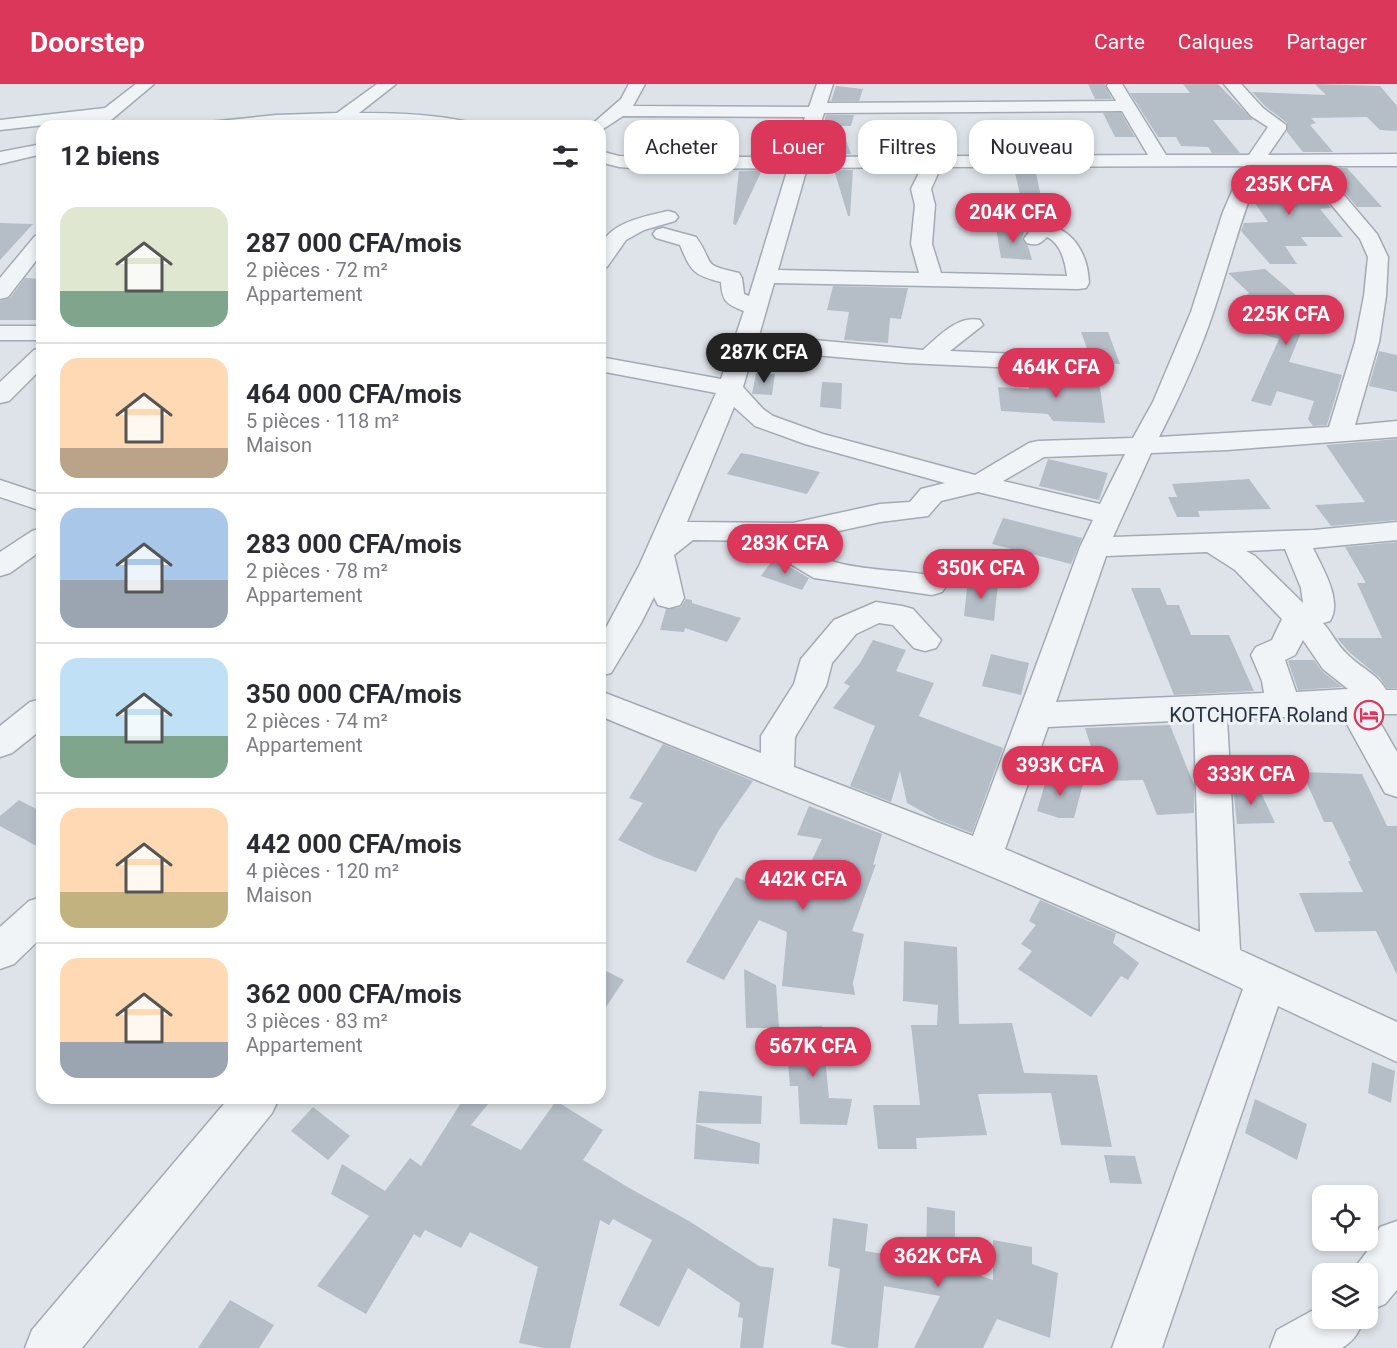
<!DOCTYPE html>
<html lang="fr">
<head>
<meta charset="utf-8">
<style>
	:root { --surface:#fff; --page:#f7f7f7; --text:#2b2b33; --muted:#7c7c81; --line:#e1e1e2; --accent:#db375b }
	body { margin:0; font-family:Roboto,sans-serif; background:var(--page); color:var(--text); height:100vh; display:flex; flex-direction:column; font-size:22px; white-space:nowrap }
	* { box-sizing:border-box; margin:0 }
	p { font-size:20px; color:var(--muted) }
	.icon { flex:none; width:33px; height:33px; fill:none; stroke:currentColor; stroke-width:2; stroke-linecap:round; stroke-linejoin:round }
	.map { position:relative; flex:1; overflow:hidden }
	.details { position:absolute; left:36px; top:36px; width:570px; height:984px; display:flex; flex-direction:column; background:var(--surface); border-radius:18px; box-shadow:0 3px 9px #0003 }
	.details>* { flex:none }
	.banner { position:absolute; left:624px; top:36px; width:570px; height:54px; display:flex; gap:12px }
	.tools { position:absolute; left:1312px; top:1101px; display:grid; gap:12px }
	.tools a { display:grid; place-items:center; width:66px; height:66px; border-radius:12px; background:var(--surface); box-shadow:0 3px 9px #0003; font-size:30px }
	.price { position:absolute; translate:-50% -51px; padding:0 14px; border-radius:21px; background:var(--accent); color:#fff; font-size:20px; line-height:39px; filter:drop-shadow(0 2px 3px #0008) }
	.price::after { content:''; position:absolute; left:50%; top:36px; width:18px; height:14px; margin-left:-9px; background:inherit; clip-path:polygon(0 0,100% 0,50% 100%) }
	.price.selected { background:#222; color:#fff }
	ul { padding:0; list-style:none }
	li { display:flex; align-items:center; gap:18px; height:150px; padding:0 24px }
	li+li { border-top:2px solid var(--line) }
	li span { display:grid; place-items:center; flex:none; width:168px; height:120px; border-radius:18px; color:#555 }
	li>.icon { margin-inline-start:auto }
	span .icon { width:72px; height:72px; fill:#fffc; stroke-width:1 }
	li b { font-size:26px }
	h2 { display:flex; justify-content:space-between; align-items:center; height:72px; padding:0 24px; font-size:26px }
	.tag { padding:0 21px; border-radius:18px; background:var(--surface); box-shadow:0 3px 9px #0003; font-size:21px; line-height:54px }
	.tag.selected { background:var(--accent); color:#fff }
	header { display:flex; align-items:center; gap:36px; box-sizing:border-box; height:84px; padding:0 30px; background:var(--accent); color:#fff }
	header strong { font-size:28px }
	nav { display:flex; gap:33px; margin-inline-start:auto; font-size:21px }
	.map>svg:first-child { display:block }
	.building { fill:#b5bdc7 }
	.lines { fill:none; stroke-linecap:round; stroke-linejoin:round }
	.minor-casing { stroke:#a3aab4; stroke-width:3 }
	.minor { fill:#f1f4f7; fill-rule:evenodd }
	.labels { text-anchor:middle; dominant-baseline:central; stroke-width:6; stroke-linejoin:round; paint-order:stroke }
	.poi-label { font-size:20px; fill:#263242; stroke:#eef2f7; text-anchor:end }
</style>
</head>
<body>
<header>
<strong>Doorstep</strong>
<nav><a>Carte</a><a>Calques</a><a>Partager</a></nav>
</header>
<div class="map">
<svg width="1397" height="1264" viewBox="0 0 1397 1264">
	<rect width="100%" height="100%" fill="#dee3e9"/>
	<path class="building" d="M1088 0H1105L1112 15H1095Z
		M1183 0H1218L1253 36H1213L1240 69H1212L1208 63 1181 62 1176 53H1158L1130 9H1190Z
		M1315 0 1380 2 1397 22V47L1380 46 1367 33 1311 34 1316 39 1310 41 1333 68H1303L1287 48V39L1265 22 1252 8 1326 11Z
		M836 2 863 5 859 17H831Z
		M1103 29H1121L1135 53H1115Z
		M826 31H854L851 42H841L851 70 830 71 822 44Z
		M1264 84H1298L1331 124 1320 125 1343 153H1301L1308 162H1285L1297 180H1270L1241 147 1244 139 1268 138 1255 119H1281L1261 90Z
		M1324 84H1347L1382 123H1357Z
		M1014 85H1035L1046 136 1034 140 1023 110H1020Z
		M762 86 736 141 733 140 739 87Z
		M834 86H853L850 132H848Z
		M0 139 33 140 0 176Z
		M996 144 1025 145 1022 155 1028 162 1032 176 1001 174Z
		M1265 185 1311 224 1289 278 1342 291 1327 341 1313 342 1308 335 1314 317 1277 307 1271 322 1251 317 1279 255 1248 246 1263 227 1238 218 1249 209 1228 189Z
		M25 194 42 195V236H0V217L10 214Z
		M833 202 908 204 901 235 890 234 888 259 844 256 849 228 827 226Z
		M1081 248H1108L1120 280H1114L1115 283H1094Z
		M1379 267 1397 271V308L1369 302Z
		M756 289 775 290 772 311 752 310Z
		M1029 289 1099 297 1105 339 1053 337 1048 330 1001 327 998 303 1029 305Z
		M822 298 842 299 841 325 820 323Z
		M1397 355V436L1331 442 1315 421 1365 418 1326 361Z
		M741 369 752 371 820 388 807 410 727 390Z
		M1048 375 1108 389 1099 416 1039 402Z
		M1249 395 1271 425 1198 427 1200 433H1177L1168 413H1177L1172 400Z
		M1003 434 1082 454 1071 480 992 460Z
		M1397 458V604H1387L1380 594 1349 568 1337 554H1382L1357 499H1366L1345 463Z
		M774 474 809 494 802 506 761 492Z
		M968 495 998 500 994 537 964 532Z
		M1131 504H1160L1167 521H1179L1191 551H1229L1254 607 1174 611Z
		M686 515 692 516V519L741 534 727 558 685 544 684 548 660 546 666 525 681 523Z
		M873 556 906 566 896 587 934 599 919 632 1003 664 972 749 936 735 907 719 900 687 891 718 850 702 875 642 833 624 850 602 844 599 860 579Z
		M991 570 1029 579 1021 611 982 602Z
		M1290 576H1314L1322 587 1342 603 1298 606 1288 577Z
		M1170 641 1194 701V729L1157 731 1143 696 1102 697 1085 644Z
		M663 660 753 697 719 746 696 788 654 773 618 756 643 719 629 714Z
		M1302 688 1362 690 1387 742H1397V891L1376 847 1315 848 1299 809 1363 808 1348 777H1351L1332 738H1324Z
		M1048 689 1083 700 1074 734H1059L1037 727Z
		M1258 702 1275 739 1237 740 1233 703Z
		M19 716 42 728V765L0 742V732Z
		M809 722 882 750 873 781 876 780 852 847 864 850 853 899 855 911 782 902 787 848 759 836 724 896 686 878 736 793 779 812 780 802 799 803 822 755 797 751Z
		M1040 816 1116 849 1113 859 1139 879 1128 896 1121 892 1091 933 1018 885 1032 867 1021 860 1036 841 1029 837Z
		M904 857 957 863 959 940 1012 939 1024 989 1097 991 1112 1063 1061 1061 1051 1009 978 1010 987 1051 916 1054 917 1065H878L873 1021H920L911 941H937L938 921 903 917Z
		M600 884 624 896 600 932Z
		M744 885 776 901 779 944H746Z
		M822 942 829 1014 852 1015 847 1041 800 1040 798 1002H790L785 943Z
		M1372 978 1395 987 1391 1019 1368 1009Z
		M699 1007 762 1012 761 1040 696 1039Z
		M464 1014H493L471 1041 521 1066 556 1017 603 1046 583 1076 631 1105 689 1137 759 1182 774 1184 763 1264H740L743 1234 738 1233 740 1219 688 1184 659 1243 619 1221 652 1156 613 1135 609 1141 600 1136 570 1264H544L519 1259 538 1183 470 1148 461 1164 425 1146 420 1154 414 1150 366 1230 317 1202 369 1132 331 1110 342 1080 385 1107 410 1074 421 1082Z
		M1255 1015 1307 1040 1297 1076 1245 1049Z
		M313 1023 350 1052 328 1076 291 1047Z
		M696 1040 760 1059 759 1080 694 1075Z
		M1104 1071 1135 1072 1142 1100 1110 1099Z
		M927 1123 955 1127V1183L993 1196V1156L1032 1163V1180L1058 1189 1050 1254 997 1235 983 1264H914L940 1212 884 1202 878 1264H848L831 1260 840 1185 828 1182 833 1134 868 1140 865 1167 926 1177Z
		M230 1216 274 1241 259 1264H198Z"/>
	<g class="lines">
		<g class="minor-casing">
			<path id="minor" d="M136 0H154L104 42H84L89 36 0 46V36L105 24Z
				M377 0H396L359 29C395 29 434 30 468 38L471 42 345 39 338 41 331 39 206 42 209 38 277 31 337 29Z
				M629 0H645L633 22 809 23 817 0H833L827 19 1116 17 1107 2 1108 0H1122L1166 71H1249L1268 43 1251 32 1224 0H1241L1263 24 1286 41V45L1268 71 1397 70V82H1319L1377 150 1388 173 1386 212 1379 258 1355 341 1397 337V353L1227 366 1151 369 1113 453 1314 446 1397 438V456L1313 464C1322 484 1343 516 1330 537L1323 539C1332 549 1337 561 1347 570 1359 583 1378 590 1386 606H1397V630H1375L1397 668V713L1385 709 1342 631 1227 635 1240 866 1397 938V978L1278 922 1162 1264H1112L1243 905C1032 804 815 721 600 632V607L761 669V652L794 600 801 575 834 536 876 518 902 522 913 525 941 556 936 564 925 567 914 564 893 541 879 539 856 550 832 579 826 602 795 653 794 683 973 752 1080 463 1093 436 978 408 941 417 928 432 880 438 798 456C827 492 900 482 942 494L947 501 942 508 932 511 814 494 782 475 768 457 693 456 674 471 684 514 680 521 669 524 658 521 654 513 641 539 611 589 600 592V555L639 482 716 309 600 287V273L721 295 744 227C726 220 722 217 721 198 693 191 691 187 680 161L656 154 653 150 656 146 663 144 696 153C716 181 699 180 739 189L742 194 744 210 749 212 788 84 644 85 619 83 600 78V67L619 72 644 73H792L805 33 623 32 600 47V42H590L621 15ZM1122 27 1148 71 810 73 824 29ZM1243 82 1223 128 1191 228 1153 318 1133 354 1038 357 1029 359 975 391 823 350 773 332 763 325 743 303 753 269H791L906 279 1039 285 1047 283 1051 278 1047 273 1039 271 950 267 983 241 980 236C958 231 939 252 923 266L814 256 758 255 774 199 1078 205 1086 204 1089 199C1088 173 1076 148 1050 142 1037 139 1031 144 1024 155L1027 159C1036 162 1040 160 1047 153 1061 160 1065 177 1067 192L941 189 932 160 935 121 931 105 941 83ZM1262 82H1299L1360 155 1368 173 1364 212 1355 258 1329 343 1159 353C1180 312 1200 269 1214 226 1230 178 1242 129 1262 82ZM922 83 911 105 915 121 911 160 919 189 778 186 807 84ZM734 323 755 342 805 360 945 399 921 405 910 418 880 420 793 439 687 438ZM1125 370 1100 420 1003 397 1044 373ZM1285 465 1301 504 1303 519 1255 472 1246 467ZM1207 468 1235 486 1282 535 1272 556 1256 563 1251 571 1262 597 1264 609 1056 618 1106 472ZM1303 556 1323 585 1348 605 1296 608 1285 576 1295 571ZM1194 636 1200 848 1005 765 1048 643Z
				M42 60V70L0 80V68Z
				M668 127 675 129 678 133 675 137 644 146 626 156 607 183 600 185C600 179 599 172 600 166 605 139 646 132 668 127Z
				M42 150V169L8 213 0 215V194L35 152Z
				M0 242H42V256H0Z
				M42 264V284L9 317 0 319V298L34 266Z
				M0 396 42 410V427L0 413Z
				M42 444V466L10 489 0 492V468L32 447Z
				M42 615V645L12 669 0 673V642L30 618Z
				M42 813V853L14 880 0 885V843L29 817Z
				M229 1014H279L272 1029 82 1264H25L32 1246Z
				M1397 1137V1206L1385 1220 1368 1227V1190H1350L1366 1169 1380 1143Z
				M1323 1217V1234H1364C1359 1248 1355 1256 1342 1264H1270L1277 1246 1317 1224Z"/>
		</g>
		<use href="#minor" class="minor"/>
	</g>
	<defs>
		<g id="hotel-ring" transform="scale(1.5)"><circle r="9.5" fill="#eef2f7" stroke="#db375b" stroke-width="1.5"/><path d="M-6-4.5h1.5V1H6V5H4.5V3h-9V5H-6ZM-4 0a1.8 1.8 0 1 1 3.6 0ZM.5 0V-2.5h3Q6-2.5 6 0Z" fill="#db375b"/></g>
	</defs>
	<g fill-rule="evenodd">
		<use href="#hotel-ring" x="1369" y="631"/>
	</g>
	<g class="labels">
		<g class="poi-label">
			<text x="1348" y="631">KOTCHOFFA Roland</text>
		</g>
	</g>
</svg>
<div class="tools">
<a><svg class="icon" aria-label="locate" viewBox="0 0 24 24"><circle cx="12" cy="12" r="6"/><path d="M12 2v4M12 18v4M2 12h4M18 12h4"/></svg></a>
<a><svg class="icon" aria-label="layers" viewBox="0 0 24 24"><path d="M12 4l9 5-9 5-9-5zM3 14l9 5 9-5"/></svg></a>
</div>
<b class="price" style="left:1289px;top:132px">235K CFA</b>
<b class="price" style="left:1013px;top:160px">204K CFA</b>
<b class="price" style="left:1286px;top:262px">225K CFA</b>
<b class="price selected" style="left:764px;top:300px">287K CFA</b>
<b class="price" style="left:1056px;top:315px">464K CFA</b>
<b class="price" style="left:785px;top:491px">283K CFA</b>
<b class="price" style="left:981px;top:516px">350K CFA</b>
<b class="price" style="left:1060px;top:713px">393K CFA</b>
<b class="price" style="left:1251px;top:722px">333K CFA</b>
<b class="price" style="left:803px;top:827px">442K CFA</b>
<b class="price" style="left:813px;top:994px">567K CFA</b>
<b class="price" style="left:938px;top:1204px">362K CFA</b>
<div class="banner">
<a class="tag">Acheter</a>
<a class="tag selected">Louer</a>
<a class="tag">Filtres</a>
<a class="tag">Nouveau</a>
</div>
<section class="details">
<h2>12 biens<svg class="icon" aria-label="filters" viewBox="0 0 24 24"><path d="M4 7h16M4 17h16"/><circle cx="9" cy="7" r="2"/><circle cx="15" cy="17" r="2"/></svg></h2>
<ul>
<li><span style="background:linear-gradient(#dfe7d0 70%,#7fa58c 0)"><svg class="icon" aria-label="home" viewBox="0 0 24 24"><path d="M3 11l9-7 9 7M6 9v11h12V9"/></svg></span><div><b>287 000 CFA/mois</b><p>2 pièces · 72 m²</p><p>Appartement</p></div></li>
<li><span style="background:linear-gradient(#ffd9b3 75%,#b9a48a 0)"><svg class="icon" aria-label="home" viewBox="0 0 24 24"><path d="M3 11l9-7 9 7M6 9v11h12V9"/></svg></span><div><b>464 000 CFA/mois</b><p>5 pièces · 118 m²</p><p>Maison</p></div></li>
<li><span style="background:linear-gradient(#a9c7e8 60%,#9aa5b1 0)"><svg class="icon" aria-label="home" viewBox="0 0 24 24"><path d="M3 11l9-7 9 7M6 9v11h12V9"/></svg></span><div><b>283 000 CFA/mois</b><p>2 pièces · 78 m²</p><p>Appartement</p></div></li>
<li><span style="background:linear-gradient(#bfe0f5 65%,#7fa58c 0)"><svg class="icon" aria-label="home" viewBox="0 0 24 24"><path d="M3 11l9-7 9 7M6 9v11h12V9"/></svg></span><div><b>350 000 CFA/mois</b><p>2 pièces · 74 m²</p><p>Appartement</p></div></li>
<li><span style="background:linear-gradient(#ffd9b3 70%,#c2b280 0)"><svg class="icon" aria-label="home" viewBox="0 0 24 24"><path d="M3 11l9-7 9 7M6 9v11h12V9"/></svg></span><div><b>442 000 CFA/mois</b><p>4 pièces · 120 m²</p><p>Maison</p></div></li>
<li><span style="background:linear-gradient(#ffd9b3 70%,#9aa5b1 0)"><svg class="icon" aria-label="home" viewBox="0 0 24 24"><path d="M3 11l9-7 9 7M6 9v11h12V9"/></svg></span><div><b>362 000 CFA/mois</b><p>3 pièces · 83 m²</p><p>Appartement</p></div></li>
</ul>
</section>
</div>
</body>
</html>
